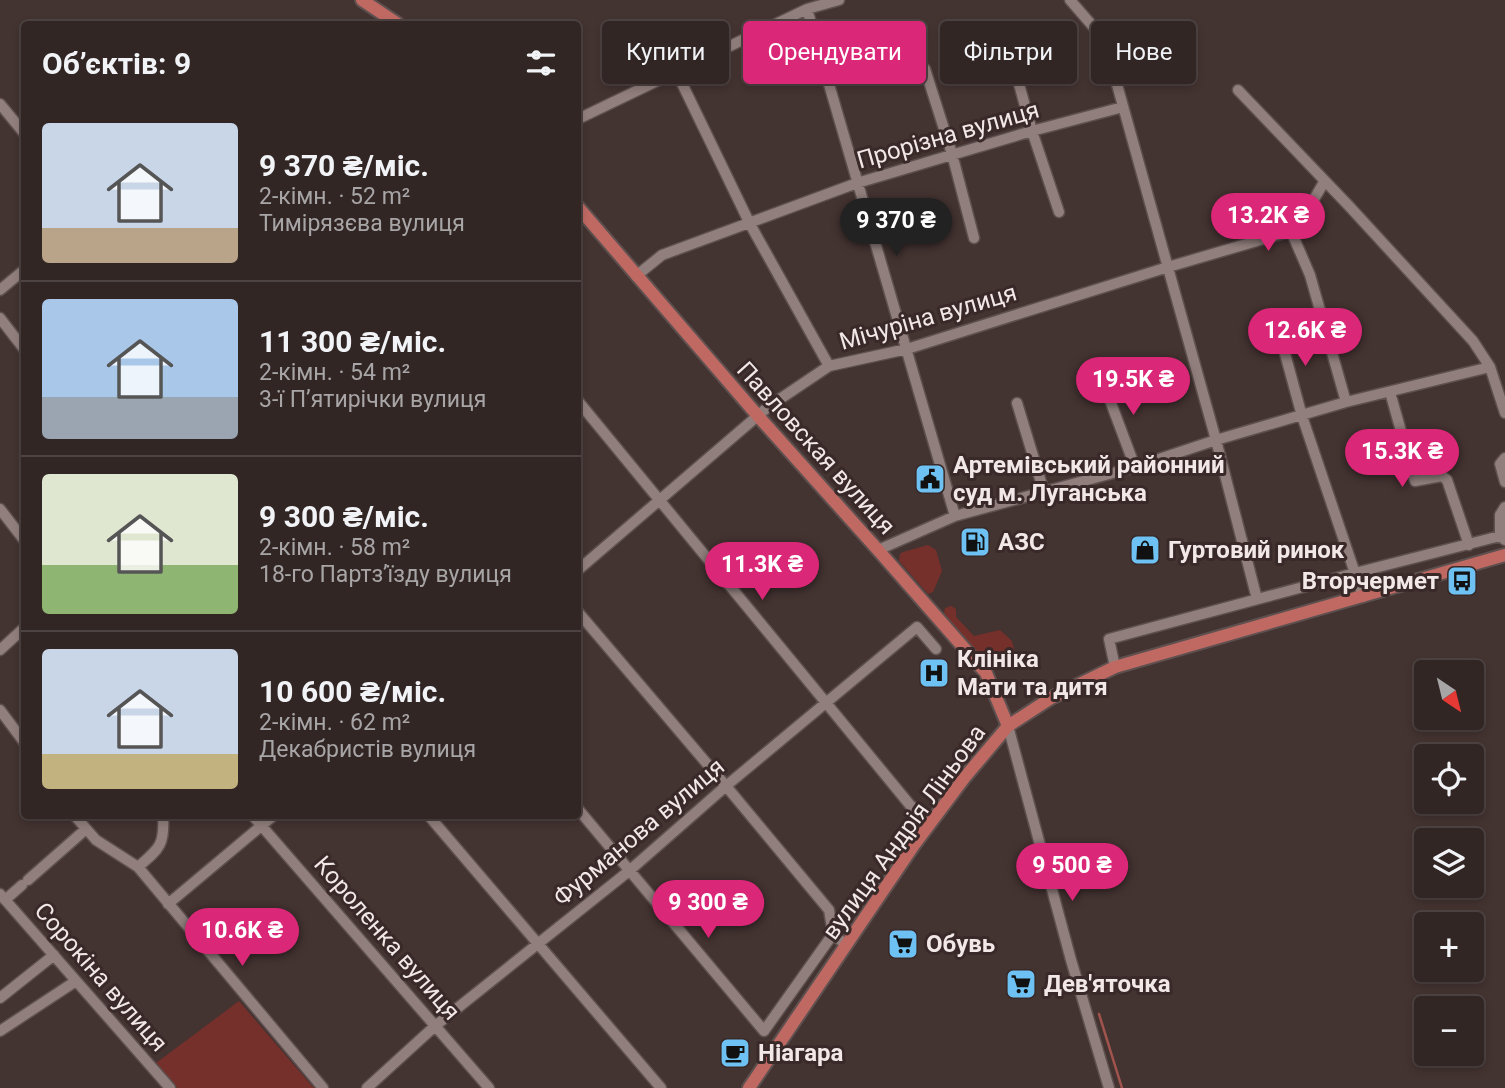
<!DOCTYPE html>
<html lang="uk">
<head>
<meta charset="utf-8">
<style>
	:root { --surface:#322625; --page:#3a2e2d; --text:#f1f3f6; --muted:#a8a5a7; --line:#4d4342; --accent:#db2777 }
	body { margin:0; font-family:Roboto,sans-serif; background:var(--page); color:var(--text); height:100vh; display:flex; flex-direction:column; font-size:26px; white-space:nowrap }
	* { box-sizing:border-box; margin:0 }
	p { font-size:23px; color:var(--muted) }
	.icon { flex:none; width:38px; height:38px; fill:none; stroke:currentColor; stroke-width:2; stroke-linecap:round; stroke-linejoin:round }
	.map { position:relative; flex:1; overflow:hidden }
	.panel { position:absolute; left:21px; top:21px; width:560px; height:798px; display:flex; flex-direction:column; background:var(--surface); border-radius:7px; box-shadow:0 4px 10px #0003,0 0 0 2px var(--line) }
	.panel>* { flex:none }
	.banner { position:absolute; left:602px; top:21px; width:665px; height:63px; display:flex; gap:14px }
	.needle { width:46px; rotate:145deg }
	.controls { position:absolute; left:1414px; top:660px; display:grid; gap:14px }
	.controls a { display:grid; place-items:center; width:70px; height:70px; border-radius:7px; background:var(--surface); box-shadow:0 4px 10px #0003,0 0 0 2px var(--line); font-size:35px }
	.price { position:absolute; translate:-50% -60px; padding:0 16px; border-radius:24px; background:var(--accent); color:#fff; font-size:23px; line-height:46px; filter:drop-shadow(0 2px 4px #0008) }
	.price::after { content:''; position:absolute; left:50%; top:42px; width:21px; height:16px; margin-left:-10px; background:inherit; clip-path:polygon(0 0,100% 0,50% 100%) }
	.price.selected { background:#222; color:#fff }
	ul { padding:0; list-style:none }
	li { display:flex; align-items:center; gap:21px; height:175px; padding:0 21px }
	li+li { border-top:2px solid var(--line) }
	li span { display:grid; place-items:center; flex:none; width:196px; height:140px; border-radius:7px; color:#555 }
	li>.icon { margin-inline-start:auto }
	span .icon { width:84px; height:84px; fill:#fffc; stroke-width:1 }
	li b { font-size:30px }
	h2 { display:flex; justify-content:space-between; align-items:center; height:84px; padding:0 21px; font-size:30px }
	.tag { padding:0 24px; border-radius:7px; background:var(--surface); box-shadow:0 4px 10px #0003,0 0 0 2px var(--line); font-size:24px; line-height:63px }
	.tag.selected { background:var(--accent); color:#fff }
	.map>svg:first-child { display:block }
	.green { fill:#76302b }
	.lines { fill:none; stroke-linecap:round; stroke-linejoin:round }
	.stream { stroke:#a1544d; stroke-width:2.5 }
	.minor-casing { stroke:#5d504f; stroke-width:13 }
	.major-casing { stroke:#5d504f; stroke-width:16 }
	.minor { stroke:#917f7d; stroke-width:10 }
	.major { stroke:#c06963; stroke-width:12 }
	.labels { text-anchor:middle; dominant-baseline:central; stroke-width:6; stroke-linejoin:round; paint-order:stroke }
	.street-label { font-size:24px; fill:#f2e8e7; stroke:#392928 }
	.poi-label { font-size:24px; font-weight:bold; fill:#f2e8e7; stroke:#392928; text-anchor:start }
</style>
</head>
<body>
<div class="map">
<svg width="1505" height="1088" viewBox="0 0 1505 1088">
	<rect width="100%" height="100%" fill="#433331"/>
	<path class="green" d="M928 545 936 550 942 571 933 592 928 594 899 561 900 554 903 552Z
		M951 606 956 609V617L974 636 1000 630 1012 641 1019 669 995 666 990 663 982 658 944 614 945 608Z
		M239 1001 312 1086 315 1088H177L156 1063Z"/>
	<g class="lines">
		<path class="stream" d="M1099 1014 1122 1088"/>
		<g class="minor-casing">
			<path id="minor" d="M1070 0 1097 31 1111 63 1216 440 1257 599
				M807 9 955 516
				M1009 48 1032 131 1059 212
				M925 69 952 154 974 238
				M676 71 750 224 829 366
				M1238 90 1349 206 1473 341 1490 367 1505 413
				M0 104 24 133
				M578 119 807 9 839 0
				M1291 231 1310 275 1346 402
				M636 276 662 255 857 183 1032 131 1123 107
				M0 290 24 270
				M0 318 24 349
				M1278 328 1302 416 1363 597
				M1102 379 1135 467
				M1390 392 1415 481 1442 476 1447 480 1469 545
				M578 401 910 805 932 821
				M1017 403 1044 492
				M1505 458 1500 464 1505 482
				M0 509 24 540
				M1500 536V515L1505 507
				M878 550 955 516 1135 467 1216 440 1346 402 1490 367
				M578 570 768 407 829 366 907 349 1168 267 1291 231 1305 215 1324 182
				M578 612 726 786 829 910 833 934 846 945
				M0 650 24 628
				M1115 667 1109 639 1355 573 1500 536 1505 540
				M0 710 24 742
				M1008 726 1071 960 1109 1088
				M578 809 764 1031 833 934
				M75 816 96 840 138 867 323 1088
				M253 816 489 1088
				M429 816 661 1088
				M138 867C159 849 165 845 163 816
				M28 880 86 829
				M0 894 170 1088
				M5 900 22 885
				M168 904 273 816
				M0 998 54 955
				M0 1031 76 981
				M367 1088 435 1026 629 871 726 786 917 627 936 649"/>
		</g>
		<g class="major-casing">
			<path id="major" d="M362 0 398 24
				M578 207 758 416 878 550 986 673 1008 726
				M749 1088 914 845 965 777 1008 726 1051 698 1115 667 1505 555"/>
		</g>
		<use href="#minor" class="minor"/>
		<use href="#major" class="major"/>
	</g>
	<defs>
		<g id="civic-square" transform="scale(1.575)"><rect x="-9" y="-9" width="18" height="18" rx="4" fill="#6ec2f3" stroke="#392928"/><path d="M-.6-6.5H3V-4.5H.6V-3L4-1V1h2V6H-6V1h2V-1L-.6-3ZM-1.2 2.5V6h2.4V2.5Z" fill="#111"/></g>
		<g id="fuel-square" transform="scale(1.575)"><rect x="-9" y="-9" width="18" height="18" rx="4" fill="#6ec2f3" stroke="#392928"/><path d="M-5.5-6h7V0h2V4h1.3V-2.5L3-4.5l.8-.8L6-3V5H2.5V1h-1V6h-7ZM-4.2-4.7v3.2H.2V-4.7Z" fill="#111"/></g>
		<g id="shop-square" transform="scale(1.575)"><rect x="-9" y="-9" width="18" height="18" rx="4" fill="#6ec2f3" stroke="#392928"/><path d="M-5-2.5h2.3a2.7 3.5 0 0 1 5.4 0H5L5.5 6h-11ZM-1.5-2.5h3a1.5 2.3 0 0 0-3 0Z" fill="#111"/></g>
		<g id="bus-square" transform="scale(1.575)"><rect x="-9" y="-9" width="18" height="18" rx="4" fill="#6ec2f3" stroke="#392928"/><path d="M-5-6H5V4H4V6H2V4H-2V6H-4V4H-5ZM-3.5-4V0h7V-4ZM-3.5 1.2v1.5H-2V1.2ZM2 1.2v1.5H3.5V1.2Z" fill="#111"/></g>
		<g id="hospital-square" transform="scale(1.575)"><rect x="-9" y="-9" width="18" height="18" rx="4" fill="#6ec2f3" stroke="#392928"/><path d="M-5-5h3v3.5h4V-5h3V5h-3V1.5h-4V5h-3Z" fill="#111"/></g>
		<g id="supermarket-square" transform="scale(1.575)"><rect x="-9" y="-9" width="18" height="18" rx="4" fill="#6ec2f3" stroke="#392928"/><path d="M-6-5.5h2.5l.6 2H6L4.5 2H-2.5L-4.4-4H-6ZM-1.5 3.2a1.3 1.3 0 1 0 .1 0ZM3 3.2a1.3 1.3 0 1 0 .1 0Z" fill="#111"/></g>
		<g id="cafe-square" transform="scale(1.575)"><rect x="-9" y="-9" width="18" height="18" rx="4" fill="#6ec2f3" stroke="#392928"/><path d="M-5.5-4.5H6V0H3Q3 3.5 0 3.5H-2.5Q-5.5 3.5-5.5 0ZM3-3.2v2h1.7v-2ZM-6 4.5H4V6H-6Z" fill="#111"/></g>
	</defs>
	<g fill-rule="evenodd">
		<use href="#civic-square" x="930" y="479"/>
		<use href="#fuel-square" x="975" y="542"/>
		<use href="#shop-square" x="1145" y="550"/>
		<use href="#bus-square" x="1462" y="581"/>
		<use href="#hospital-square" x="934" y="673"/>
		<use href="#supermarket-square" x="903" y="944"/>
		<use href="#supermarket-square" x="1021" y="984"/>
		<use href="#cafe-square" x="735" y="1053"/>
	</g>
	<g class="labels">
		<g class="street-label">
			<text transform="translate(948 135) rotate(-16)">Прорізна вулиця</text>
			<text transform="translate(928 317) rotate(-16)">Мічуріна вулиця</text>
			<text transform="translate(816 448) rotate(48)">Павловская вулиця</text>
			<text transform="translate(639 832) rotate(-40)">Фурманова вулиця</text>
			<text transform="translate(904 832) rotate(-54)">вулиця Андрія Ліньова</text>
			<text transform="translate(387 938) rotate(49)">Короленка вулиця</text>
			<text transform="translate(101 977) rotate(49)">Сорокіна вулиця</text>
		</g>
		<g class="poi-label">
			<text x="953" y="465">Артемівський районний<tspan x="953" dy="28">суд м. Луганська</tspan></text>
			<text x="998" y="542">АЗС</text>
			<text x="1168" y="550">Гуртовий ринок</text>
			<text x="1439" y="581" text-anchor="end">Вторчермет</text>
			<text x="957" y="659">Клініка<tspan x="957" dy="28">Мати та дитя</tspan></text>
			<text x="926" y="944">Обувь</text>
			<text x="1044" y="984">Дев'яточка</text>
			<text x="758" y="1053">Ніагара</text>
		</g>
	</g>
</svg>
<div class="controls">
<a><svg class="needle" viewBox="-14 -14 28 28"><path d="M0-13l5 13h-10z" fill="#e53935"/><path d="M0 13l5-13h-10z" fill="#a8a5a7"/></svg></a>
<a><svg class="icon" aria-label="locate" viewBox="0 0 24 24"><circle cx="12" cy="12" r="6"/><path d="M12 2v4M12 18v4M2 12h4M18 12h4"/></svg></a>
<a><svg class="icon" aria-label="layers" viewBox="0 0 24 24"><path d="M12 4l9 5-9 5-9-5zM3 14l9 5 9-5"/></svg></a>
<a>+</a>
<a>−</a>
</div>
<b class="price" style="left:1268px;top:253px">13.2K ₴</b>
<b class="price selected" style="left:896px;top:258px">9 370 ₴</b>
<b class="price" style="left:1305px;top:368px">12.6K ₴</b>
<b class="price" style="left:1133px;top:417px">19.5K ₴</b>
<b class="price" style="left:1402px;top:489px">15.3K ₴</b>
<b class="price" style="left:762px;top:602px">11.3K ₴</b>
<b class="price" style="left:1072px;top:903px">9 500 ₴</b>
<b class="price" style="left:708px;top:940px">9 300 ₴</b>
<b class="price" style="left:242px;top:968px">10.6K ₴</b>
<div class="banner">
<a class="tag">Купити</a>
<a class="tag selected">Орендувати</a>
<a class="tag">Фільтри</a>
<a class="tag">Нове</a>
</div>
<section class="panel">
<h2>Об’єктів: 9<svg class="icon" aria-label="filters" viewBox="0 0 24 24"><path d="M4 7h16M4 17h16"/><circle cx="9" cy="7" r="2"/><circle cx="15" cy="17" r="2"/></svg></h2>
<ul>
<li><span style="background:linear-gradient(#c9d6e8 75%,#b9a48a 0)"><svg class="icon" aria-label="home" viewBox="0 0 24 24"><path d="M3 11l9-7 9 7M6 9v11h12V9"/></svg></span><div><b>9 370 ₴/міс.</b><p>2-кімн. · 52 m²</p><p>Тимірязєва вулиця</p></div></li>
<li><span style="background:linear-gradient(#a9c7e8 70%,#9aa5b1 0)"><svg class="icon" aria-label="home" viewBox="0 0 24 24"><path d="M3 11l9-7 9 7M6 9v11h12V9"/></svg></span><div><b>11 300 ₴/міс.</b><p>2-кімн. · 54 m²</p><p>3-ї П’ятирічки вулиця</p></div></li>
<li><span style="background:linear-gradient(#dfe7d0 65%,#8fb573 0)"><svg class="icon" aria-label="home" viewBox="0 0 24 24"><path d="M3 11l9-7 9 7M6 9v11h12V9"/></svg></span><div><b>9 300 ₴/міс.</b><p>2-кімн. · 58 m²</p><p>18-го Партз’їзду вулиця</p></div></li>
<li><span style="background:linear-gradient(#c9d6e8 75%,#c2b280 0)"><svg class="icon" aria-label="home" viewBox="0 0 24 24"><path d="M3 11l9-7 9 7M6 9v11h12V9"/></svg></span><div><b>10 600 ₴/міс.</b><p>2-кімн. · 62 m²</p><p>Декабристів вулиця</p></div></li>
</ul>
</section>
</div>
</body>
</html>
